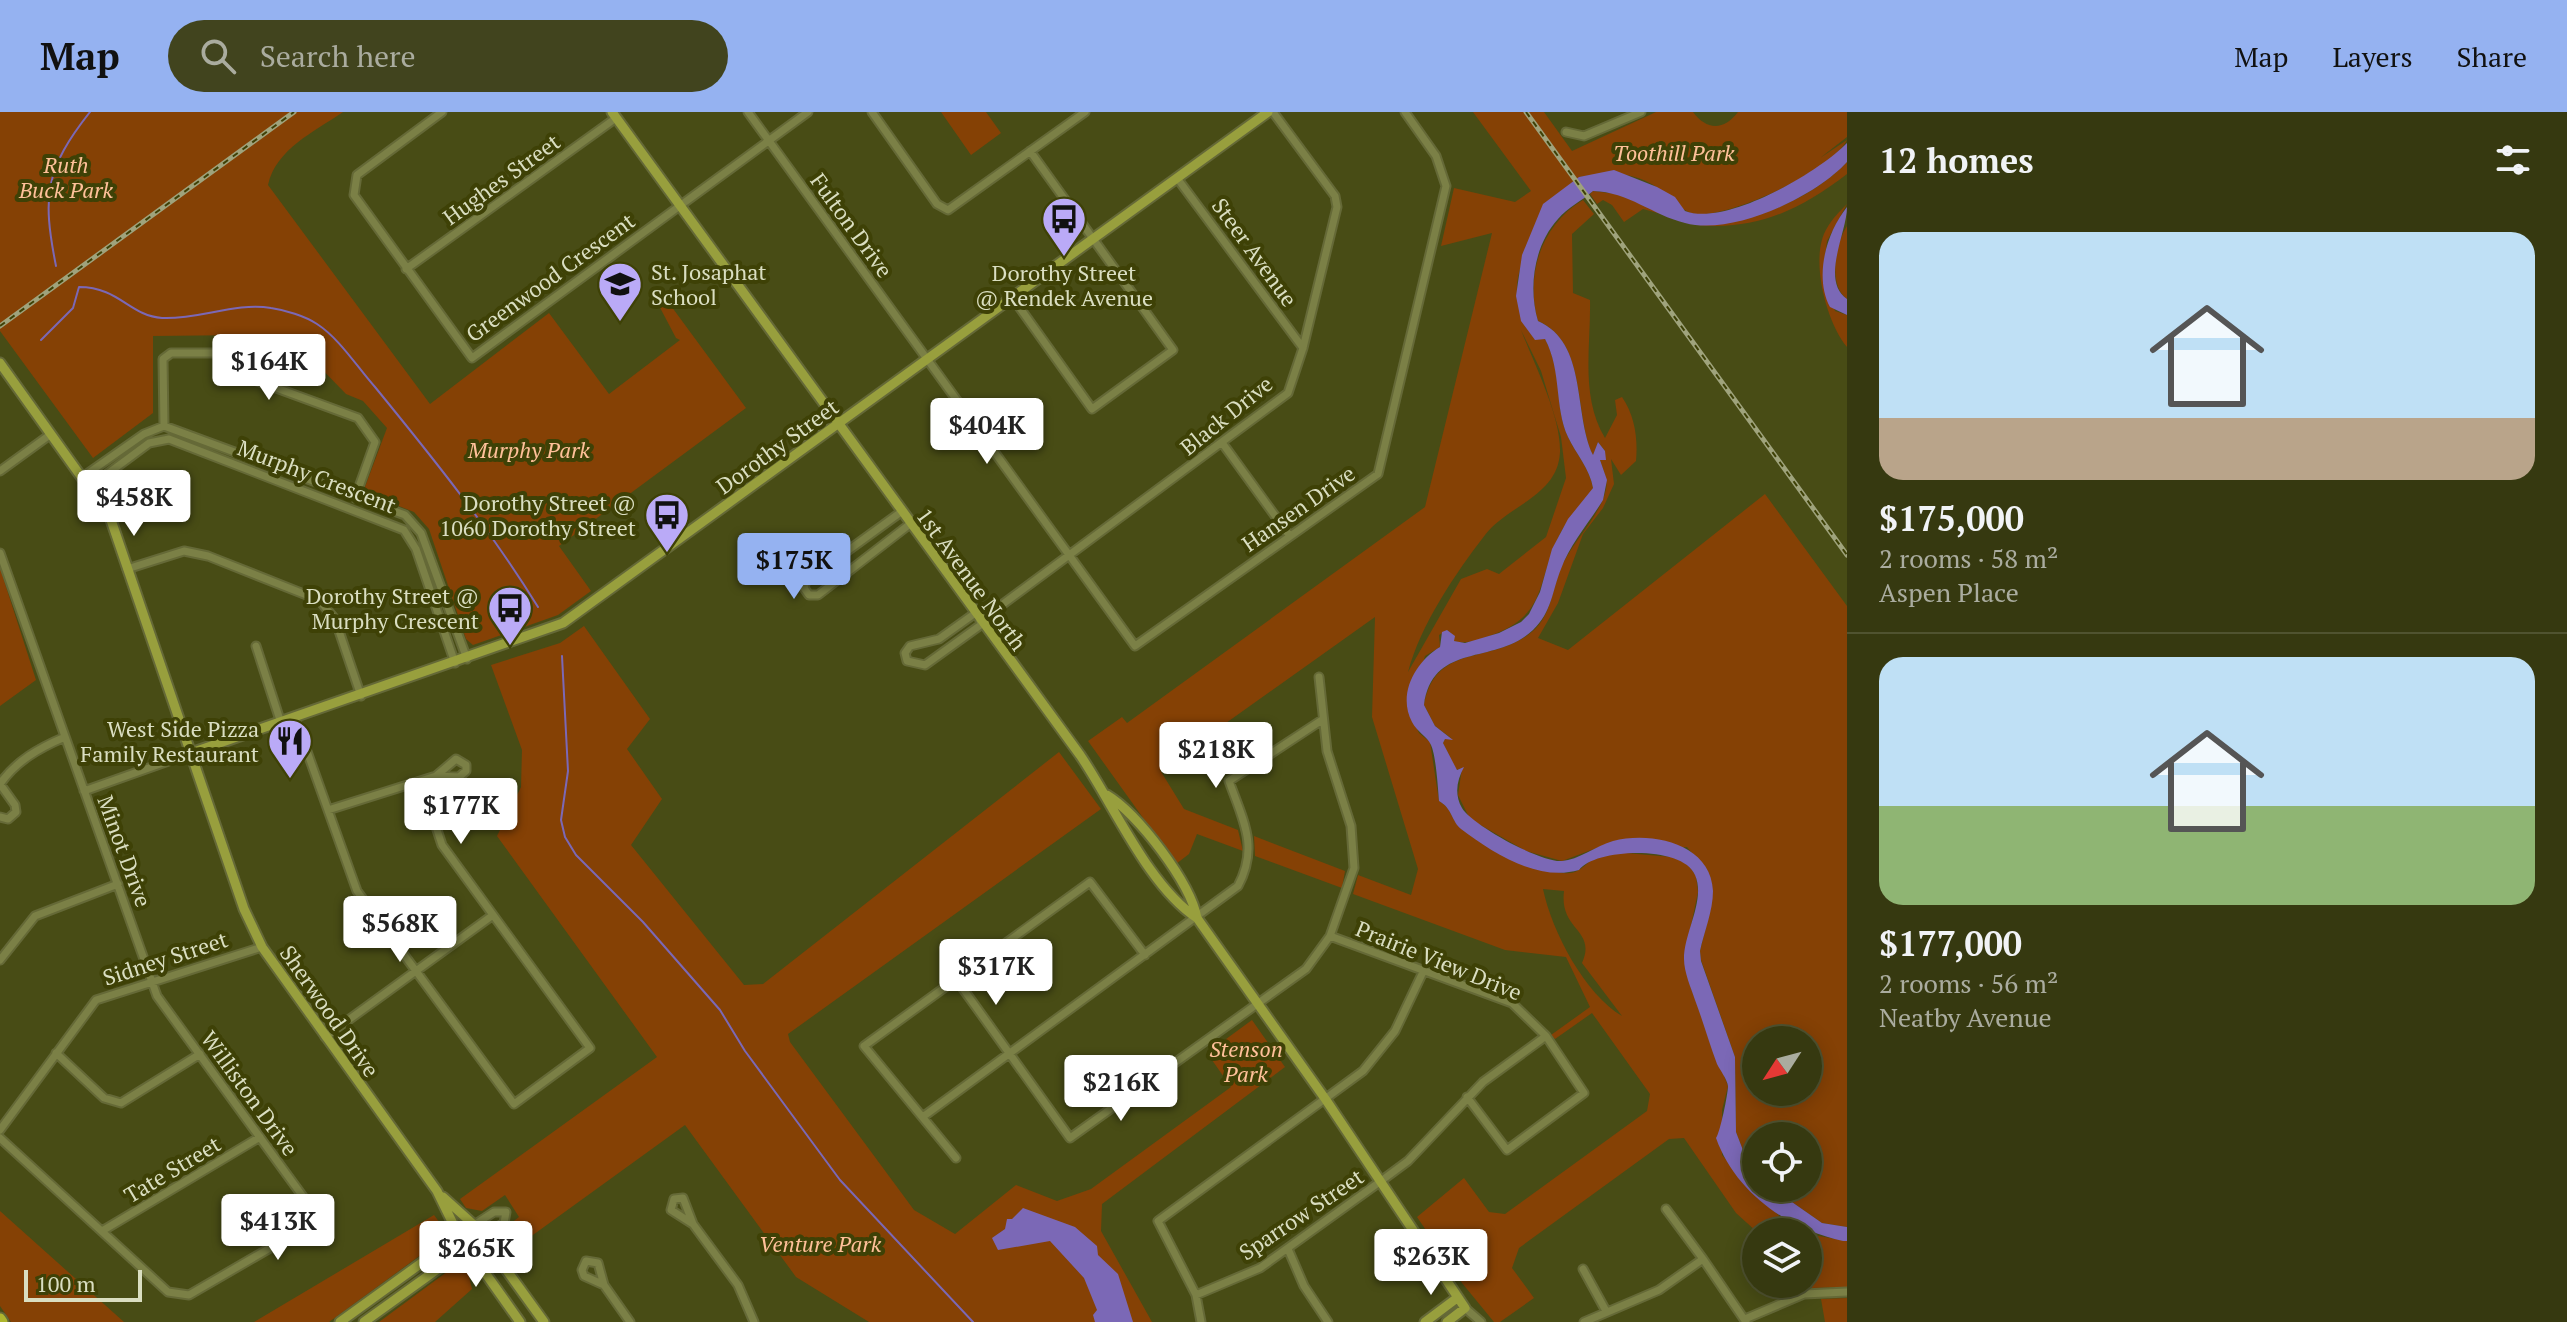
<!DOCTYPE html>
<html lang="en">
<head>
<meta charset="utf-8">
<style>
	:root { --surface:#363910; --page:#41441e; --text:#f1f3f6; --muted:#aaac9f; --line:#505330; --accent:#95b2f1 }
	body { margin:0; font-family:"PT Serif",serif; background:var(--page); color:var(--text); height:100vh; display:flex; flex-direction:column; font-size:30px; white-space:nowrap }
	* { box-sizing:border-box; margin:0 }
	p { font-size:26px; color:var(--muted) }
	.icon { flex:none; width:44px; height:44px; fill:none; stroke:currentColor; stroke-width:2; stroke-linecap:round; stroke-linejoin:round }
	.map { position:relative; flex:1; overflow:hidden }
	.details { display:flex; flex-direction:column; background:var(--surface); width:720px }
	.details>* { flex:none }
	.needle { width:52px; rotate:234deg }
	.buttons { position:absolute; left:1742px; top:914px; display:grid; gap:16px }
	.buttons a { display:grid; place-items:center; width:80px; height:80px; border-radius:50%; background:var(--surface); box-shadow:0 4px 20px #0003,0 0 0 2px var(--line); font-size:40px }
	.scale { position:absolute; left:24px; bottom:20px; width:118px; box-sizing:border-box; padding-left:8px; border:4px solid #dadec1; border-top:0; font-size:22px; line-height:28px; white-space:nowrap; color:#dadec1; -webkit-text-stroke:6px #3e4106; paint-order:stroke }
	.price { position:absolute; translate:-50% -68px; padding:0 18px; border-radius:8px; background:#fff; color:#222; font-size:26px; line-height:52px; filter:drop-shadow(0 2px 4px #0008) }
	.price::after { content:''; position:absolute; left:50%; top:48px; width:24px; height:18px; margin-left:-12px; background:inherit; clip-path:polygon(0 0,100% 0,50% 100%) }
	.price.current { background:var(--accent); color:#111 }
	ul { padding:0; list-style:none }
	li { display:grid; align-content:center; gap:16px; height:424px; padding:0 32px }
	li+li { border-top:2px solid var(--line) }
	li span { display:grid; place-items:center; height:248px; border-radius:24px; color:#555 }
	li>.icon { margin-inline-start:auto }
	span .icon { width:144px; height:144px; fill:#fffc; stroke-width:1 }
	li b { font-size:34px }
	h2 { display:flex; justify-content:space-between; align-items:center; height:96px; padding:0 32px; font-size:34px }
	header { display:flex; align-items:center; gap:48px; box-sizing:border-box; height:112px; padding:0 40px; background:var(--accent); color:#111 }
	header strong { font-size:38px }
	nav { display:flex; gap:44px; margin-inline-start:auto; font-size:28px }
	.search { width:560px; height:72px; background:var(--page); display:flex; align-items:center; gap:20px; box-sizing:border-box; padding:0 28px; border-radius:44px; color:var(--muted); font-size:30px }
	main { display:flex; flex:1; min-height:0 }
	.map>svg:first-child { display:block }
	.green { fill:#854105; fill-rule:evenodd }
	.water { fill:#7b68b6 }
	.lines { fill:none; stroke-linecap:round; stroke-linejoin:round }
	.stream { stroke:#7b68b6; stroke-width:2 }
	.street-casing { stroke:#656937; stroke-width:11 }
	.secondary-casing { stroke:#656937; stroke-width:13 }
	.primary-casing { stroke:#656937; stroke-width:15 }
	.street { stroke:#7b8046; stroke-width:7 }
	.secondary { stroke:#989f3d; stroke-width:9 }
	.primary { stroke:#aeb62d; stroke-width:11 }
	.rail-casing { stroke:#9fa37c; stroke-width:5 }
	.rail { stroke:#3e4106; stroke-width:2; stroke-dasharray:6; stroke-linecap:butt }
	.labels { text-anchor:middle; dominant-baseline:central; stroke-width:8; stroke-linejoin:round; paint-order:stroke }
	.park-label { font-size:22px; font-style:italic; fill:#ffc099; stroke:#3e4106 }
	.street-label { font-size:22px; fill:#dadec1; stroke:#3e4106 }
	.poi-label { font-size:22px; fill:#dadec1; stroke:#3e4106; text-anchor:end }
</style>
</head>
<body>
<header>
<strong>Map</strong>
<div class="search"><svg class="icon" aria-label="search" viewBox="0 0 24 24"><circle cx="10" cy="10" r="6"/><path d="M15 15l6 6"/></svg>Search here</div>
<nav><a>Map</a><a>Layers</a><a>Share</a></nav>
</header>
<main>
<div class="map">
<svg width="1847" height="1210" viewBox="0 0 1847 1210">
	<rect width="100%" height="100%" fill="#484c15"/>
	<path class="green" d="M0 0H343C314 20 276 37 268 73L430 292 549 201 609 282 680 228 676 226 656 188 663 183 746 296 559 434 591 479 558 503 473 533 466 527 429 417 414 400 363 380 387 316 363 289 346 282 309 244 247 223 153 224V301L93 346 0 219Z
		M941 0H986L1001 21 971 43Z
		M1473 0H1544L1572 39 1656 0H1693C1706 18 1724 19 1738 0H1847V25L1820 46 1847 28C1832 58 1731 106 1696 102 1684 101 1675 90 1666 82 1639 59 1612 59 1579 65 1543 115 1488 166 1535 227H1545C1563 260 1554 294 1568 325 1576 342 1590 357 1593 376 1588 393 1569 404 1561 420 1535 469 1550 503 1489 524 1476 529 1466 532 1453 529L1454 524 1447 518 1439 523 1440 535 1425 544 1408 599 1419 621 1430 630 1439 689C1452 696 1452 710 1462 717 1481 731 1555 771 1577 759 1588 753 1600 739 1610 731L1562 749 1526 739 1470 707 1458 683 1462 656 1456 658 1443 631 1445 627 1451 626 1435 614 1424 593C1436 529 1492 554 1533 519 1551 503 1552 479 1560 458 1571 430 1600 406 1606 377 1608 367 1603 358 1600 348L1605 339 1598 330 1593 344C1574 302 1587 230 1538 209 1525 163 1541 113 1583 88L1594 102 1572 122 1573 181 1590 188C1591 235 1580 284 1605 326L1617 303 1615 288 1622 285C1635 304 1638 327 1636 349L1621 363 1611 347 1614 372 1603 396 1583 422 1558 491 1538 526 1568 538 1765 382 1847 494V1115L1822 1111 1772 1076H1808V1024H1756V1060L1746 1046 1736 1020 1735 945 1701 848 1700 839 1711 795 1710 764 1687 735 1626 741 1672 745 1688 752 1696 764 1698 780 1684 847 1691 876 1728 974 1722 998V1043L1780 1105 1805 1120H1757L1736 1101 1684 1026 1669 1027 1519 1136 1512 1156 1534 1186 1500 1210H1494L1462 1171 1417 1105 1464 1066 1489 1100 1505 1102 1647 999 1650 982 1592 901 1555 927 1551 923 1590 895 1566 845 1505 838 1353 782 1358 763 1411 783 1418 757 1372 605 1375 505 1160 658 1184 697 1238 718 1243 739 1197 722 1189 742 1176 752 1088 629 1122 605 1127 611 1425 395 1492 121 1441 134 1454 76 1515 90 1531 79ZM1521 218 1541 259 1561 325 1566 366 1546 425 1499 462 1487 457 1461 467 1408 560C1421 512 1455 462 1485 423 1508 393 1558 384 1560 340 1561 304 1534 252 1521 218ZM1543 777 1564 779C1559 819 1597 817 1582 851L1622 904C1585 882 1552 820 1543 777ZM1756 928H1808V980H1756Z
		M1847 50V62C1800 98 1756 119 1696 113 1749 112 1810 89 1847 50Z
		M1593 79 1624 83 1665 103 1643 97 1624 110 1612 93 1603 88 1597 92 1590 82Z
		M1847 92 1827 129 1823 160 1835 199 1847 203V235C1826 210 1809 145 1827 116 1832 107 1840 99 1847 92Z
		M1847 114V187C1828 174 1835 132 1847 114Z
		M0 456 36 568 0 594Z
		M584 514 650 607 627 637 662 687 631 733 744 873 763 872 1059 640 1101 697 788 922 790 930 914 1098 955 1122 1016 1073 1057 1089 1091 1077 1231 975 1207 941 1252 908 1285 955 1102 1092 1101 1119 1152 1210H869L796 1165 685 1013 504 1144 497 1135 498 1121 519 1105 505 1083 482 1099 466 1096 460 1087 657 945 497 724 521 675 522 638 491 553 560 531Z
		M1254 724 1345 759 1342 776 1255 744Z
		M0 1099 124 1210H11L0 1194Z
		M434 1103 443 1115 444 1126 329 1210H254Z
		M1808 1122 1847 1129V1175L1812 1176Z
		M459 1151 466 1152 472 1177 435 1210H379Z
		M1847 1186V1210H1825L1821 1187Z"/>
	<path class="water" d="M1847 31V50C1815 85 1733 124 1685 111 1652 103 1629 80 1593 79 1582 89 1568 95 1558 107 1534 133 1528 176 1538 209 1588 231 1573 301 1593 343L1598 330 1605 339 1606 348H1600L1607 368 1603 388C1589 411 1570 432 1561 457 1552 479 1552 500 1533 518 1495 554 1433 529 1424 593L1435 614 1453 628 1445 627 1443 631 1457 658 1464 655C1457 668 1454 682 1462 696 1472 713 1541 751 1562 749 1578 748 1596 734 1613 729 1651 719 1711 731 1713 779 1713 799 1704 820 1700 839L1701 849 1735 945 1736 1020 1746 1046 1756 1060V1076H1772L1822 1111 1847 1115V1129H1843C1790 1118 1736 1082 1716 1026 1720 1021 1728 982 1728 974 1727 967 1720 958 1717 952 1709 931 1703 909 1695 888 1691 876 1684 860 1684 847 1684 820 1706 788 1695 763 1683 733 1595 736 1579 758 1538 770 1493 741 1461 717 1452 710 1452 696 1439 689 1438 676 1436 644 1431 633 1427 624 1417 620 1412 610 1397 582 1416 549 1440 535L1442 520 1447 518 1455 524 1454 529 1465 531 1499 521 1521 510 1529 502 1540 480 1552 437 1568 407 1593 376C1590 357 1576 342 1568 325 1554 294 1562 259 1545 227L1535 228 1521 209 1516 184 1522 143 1543 92 1579 65 1614 58 1657 75 1675 85 1685 99C1726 115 1819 60 1847 31Z
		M1847 95C1847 121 1820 168 1847 187V203L1830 195C1814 165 1826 121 1847 95Z
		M1023 1096 1075 1115 1097 1134 1098 1143 1118 1162 1133 1210H1095L1093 1203 1097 1198 1084 1166 1050 1129 998 1138 992 1126 1005 1117 1007 1107H1012Z"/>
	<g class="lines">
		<path class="stream" d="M56 154C42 84 45 57 90 0
			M41 228 73 196 79 175C119 175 130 204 162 206 198 208 235 190 271 196 285 198 305 204 317 212 340 227 357 255 375 275 433 346 490 417 538 495
			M562 544 568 659 561 708 565 725 576 743 643 810 720 898 745 939 840 1068 973 1210"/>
		<g class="street-casing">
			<path id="street" d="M442 0 357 63 354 83 472 246 808 0
				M748 0 1135 534 1378 362 1446 74 1436 44 1405 0
				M872 0 937 92 948 98 1085 0
				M1566 20 1584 24 1641 0
				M1177 66 1303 236
				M406 157 616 6
				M1012 185 1092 297 1173 238 1030 39
				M164 314 163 247 171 241H225L233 256 241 263 358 306 375 330 355 386
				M1223 332 1289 423
				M0 359 51 322
				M84 364 144 322 164 314 405 403 421 421 467 547
				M91 374 149 331 169 327 404 418 416 437 455 551
				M901 400 806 469 804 476 809 483H818L910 412
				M0 441 157 884 312 1097 308 1114 189 1183 168 1180 0 1026
				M127 457 184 439 208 444 319 488 335 507 361 584
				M974 502 939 527 910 534 905 541 907 549 925 553 982 512
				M980 509 1288 281 1303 236 1337 95 1335 84 1273 0
				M256 534 281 611
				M295 606 357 779 514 992 590 936 442 733 421 669
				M84 679 191 641
				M328 698 436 664 459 665 466 659V653L456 647 436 664
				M0 705 8 707 16 700 15 693 0 672C16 649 39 636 65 625
				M0 848 35 804 118 772
				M956 867 1070 1026 1306 857 1330 824 1354 756 1351 714 1327 639 1319 565
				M325 925 493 803
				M56 941 104 986 121 991 200 942
				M1467 985 1507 1038 1584 981 1546 924
				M924 1004 1238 774C1259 735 1243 708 1229 669L1322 608
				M0 1018 96 888 262 835
				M956 1046 864 934 1090 770 1145 843
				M1666 1097 1703 1147
				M693 1112 683 1086 674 1087 671 1098 693 1112 738 1173 754 1210
				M474 1113 494 1100H506L504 1111 482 1125
				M102 1119 260 1025
				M1288 1137 1304 1174 1328 1210
				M1583 1157 1606 1199
				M604 1173 584 1164 582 1158 586 1149 598 1151 604 1173 630 1210
				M1196 1183 1260 1156 1381 1069 1408 1049 1483 970 1546 924 1512 891 1330 824
				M1465 1196 1481 1210
				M1745 1207 1804 1182 1847 1180
				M1201 1210 1196 1183 1158 1109 1363 959 1395 919 1423 860
				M1584 1210 1659 1178 1703 1147 1746 1210"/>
		</g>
		<g class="secondary-casing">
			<path id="secondary" d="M612 0 1080 643C1113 691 1148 774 1197 806
				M0 251 110 405 244 797 262 835 437 1079 459 1124 520 1210
				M191 641 563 511 1268 0
				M1107 683C1138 702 1190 770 1197 806L1326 988 1465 1196 1447 1210
				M443 1085 474 1113 544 1210
				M340 1210 474 1113
				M364 1210 482 1125
				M1425 1210 1457 1186"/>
		</g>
		<g class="primary-casing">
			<path id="primary" d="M0 1207 2 1210"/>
		</g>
		<use href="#street" class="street"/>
		<use href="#secondary" class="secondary"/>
		<use href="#primary" class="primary"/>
		<g class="rail-casing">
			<path id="rail" d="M1526 0 1847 443
				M0 214 294 0"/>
		</g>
		<use href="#rail" class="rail"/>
	</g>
	<defs>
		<g id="bus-pin" transform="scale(2.3)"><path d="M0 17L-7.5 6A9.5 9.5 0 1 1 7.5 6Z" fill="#baaaf7" stroke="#3e4106"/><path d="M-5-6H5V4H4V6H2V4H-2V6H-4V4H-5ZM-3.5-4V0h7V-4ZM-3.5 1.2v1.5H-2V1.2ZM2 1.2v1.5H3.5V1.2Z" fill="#111"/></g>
		<g id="school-pin" transform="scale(2.3)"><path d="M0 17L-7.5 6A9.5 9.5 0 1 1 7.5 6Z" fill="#baaaf7" stroke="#3e4106"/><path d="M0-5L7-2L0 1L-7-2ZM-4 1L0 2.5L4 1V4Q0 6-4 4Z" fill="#111"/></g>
		<g id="restaurant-pin" transform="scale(2.3)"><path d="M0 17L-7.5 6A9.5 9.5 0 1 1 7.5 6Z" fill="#baaaf7" stroke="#3e4106"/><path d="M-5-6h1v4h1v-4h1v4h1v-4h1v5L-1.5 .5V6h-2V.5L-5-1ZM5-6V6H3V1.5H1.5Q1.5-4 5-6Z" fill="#111"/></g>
	</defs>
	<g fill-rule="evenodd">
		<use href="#bus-pin" x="1064" y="107"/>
		<use href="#school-pin" x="620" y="172"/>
		<use href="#bus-pin" x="667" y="403"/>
		<use href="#bus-pin" x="510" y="496"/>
		<use href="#restaurant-pin" x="290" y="629"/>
	</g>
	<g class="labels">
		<g class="park-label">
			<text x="1674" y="40">Toothill Park</text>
			<text x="66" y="52">Ruth<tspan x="66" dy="25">Buck Park</tspan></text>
			<text x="529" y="337">Murphy Park</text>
			<text x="1246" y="936">Stenson<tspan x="1246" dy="25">Park</tspan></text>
			<text x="820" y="1131">Venture Park</text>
		</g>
		<g class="street-label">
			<text transform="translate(501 67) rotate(-36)">Hughes Street</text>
			<text transform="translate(852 113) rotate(54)">Fulton Drive</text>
			<text transform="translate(1255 140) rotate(54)">Steer Avenue</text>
			<text transform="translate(550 165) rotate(-36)">Greenwood Crescent</text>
			<text transform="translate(1226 303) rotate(-39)">Black Drive</text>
			<text transform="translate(777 334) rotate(-36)">Dorothy Street</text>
			<text transform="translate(317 364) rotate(21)">Murphy Crescent</text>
			<text transform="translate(1298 396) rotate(-35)">Hansen Drive</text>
			<text transform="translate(972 467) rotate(54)">1st Avenue North</text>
			<text transform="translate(125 739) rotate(70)">Minot Drive</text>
			<text transform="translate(165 846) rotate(-18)">Sidney Street</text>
			<text transform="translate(1439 848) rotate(22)">Prairie View Drive</text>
			<text transform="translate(330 899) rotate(55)">Sherwood Drive</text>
			<text transform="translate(250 981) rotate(54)">Williston Drive</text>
			<text transform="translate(172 1057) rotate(-31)">Tate Street</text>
			<text transform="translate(1301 1102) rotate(-34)">Sparrow Street</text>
		</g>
		<g class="poi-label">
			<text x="651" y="159" text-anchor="start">St. Josaphat<tspan x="651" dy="25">School</tspan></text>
			<text x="1064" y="160" text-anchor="middle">Dorothy Street<tspan x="1064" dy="25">@ Rendek Avenue</tspan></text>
			<text x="636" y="390">Dorothy Street @<tspan x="636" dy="25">1060 Dorothy Street</tspan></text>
			<text x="479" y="483">Dorothy Street @<tspan x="479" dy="25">Murphy Crescent</tspan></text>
			<text x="259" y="616">West Side Pizza<tspan x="259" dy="25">Family Restaurant</tspan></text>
		</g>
	</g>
</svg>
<div class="buttons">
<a><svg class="needle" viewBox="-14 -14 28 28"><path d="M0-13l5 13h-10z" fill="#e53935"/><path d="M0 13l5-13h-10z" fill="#aaac9f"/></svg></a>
<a><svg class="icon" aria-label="locate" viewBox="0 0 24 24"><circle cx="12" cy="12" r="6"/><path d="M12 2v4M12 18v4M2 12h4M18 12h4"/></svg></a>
<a><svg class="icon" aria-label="layers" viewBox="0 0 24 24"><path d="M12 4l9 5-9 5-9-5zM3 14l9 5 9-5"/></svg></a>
</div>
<div class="scale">100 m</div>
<b class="price" style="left:269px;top:290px">$164K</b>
<b class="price" style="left:987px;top:354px">$404K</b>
<b class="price" style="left:134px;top:426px">$458K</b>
<b class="price current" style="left:794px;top:489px">$175K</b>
<b class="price" style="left:1216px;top:678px">$218K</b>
<b class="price" style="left:461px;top:734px">$177K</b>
<b class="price" style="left:400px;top:852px">$568K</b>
<b class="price" style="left:996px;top:895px">$317K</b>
<b class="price" style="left:1121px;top:1011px">$216K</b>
<b class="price" style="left:278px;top:1150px">$413K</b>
<b class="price" style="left:476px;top:1177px">$265K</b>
<b class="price" style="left:1431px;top:1185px">$263K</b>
</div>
<section class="details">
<h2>12 homes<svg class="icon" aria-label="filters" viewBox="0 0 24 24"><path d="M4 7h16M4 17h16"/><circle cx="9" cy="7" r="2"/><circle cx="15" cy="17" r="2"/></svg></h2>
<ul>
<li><span style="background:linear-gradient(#bfe0f5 75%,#b9a48a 0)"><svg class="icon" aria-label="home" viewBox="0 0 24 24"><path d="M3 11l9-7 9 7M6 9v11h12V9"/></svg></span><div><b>$175,000</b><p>2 rooms · 58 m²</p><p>Aspen Place</p></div></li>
<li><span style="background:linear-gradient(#bfe0f5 60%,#8fb573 0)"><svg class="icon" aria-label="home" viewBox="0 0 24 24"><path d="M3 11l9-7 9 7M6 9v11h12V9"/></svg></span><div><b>$177,000</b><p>2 rooms · 56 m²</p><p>Neatby Avenue</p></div></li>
</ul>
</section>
</main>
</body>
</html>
